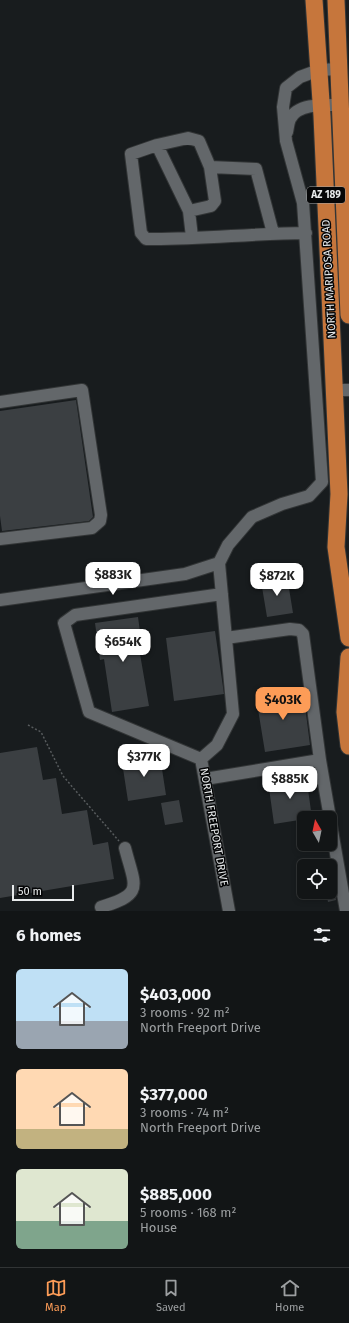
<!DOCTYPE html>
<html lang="en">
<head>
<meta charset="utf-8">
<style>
	:root { --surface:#121516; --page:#1b1e1f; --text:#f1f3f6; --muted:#9c9fa1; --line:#313435; --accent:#fd9c57 }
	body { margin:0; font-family:"Fira Sans",sans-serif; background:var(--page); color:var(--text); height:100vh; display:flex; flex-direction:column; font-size:15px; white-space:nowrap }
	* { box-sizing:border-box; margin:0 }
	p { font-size:13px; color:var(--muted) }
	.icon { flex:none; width:22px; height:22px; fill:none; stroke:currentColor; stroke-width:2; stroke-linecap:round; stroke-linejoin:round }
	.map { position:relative; height:911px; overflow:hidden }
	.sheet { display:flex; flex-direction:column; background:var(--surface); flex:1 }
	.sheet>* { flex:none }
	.needle { width:26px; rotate:351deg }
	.fabs { position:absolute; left:297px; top:811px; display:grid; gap:8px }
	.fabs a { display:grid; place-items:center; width:40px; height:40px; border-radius:6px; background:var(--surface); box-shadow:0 2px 6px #0003,0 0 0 1px var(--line); font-size:20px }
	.scale { position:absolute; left:12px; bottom:10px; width:62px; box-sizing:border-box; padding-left:4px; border:2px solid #e8ebec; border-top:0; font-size:11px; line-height:14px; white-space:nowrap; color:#e8ebec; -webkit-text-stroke:3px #050607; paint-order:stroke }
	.price { position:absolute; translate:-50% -34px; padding:0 9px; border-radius:8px; background:#fff; color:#222; font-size:13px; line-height:26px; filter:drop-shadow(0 1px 2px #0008) }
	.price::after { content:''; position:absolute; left:50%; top:24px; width:12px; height:9px; margin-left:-6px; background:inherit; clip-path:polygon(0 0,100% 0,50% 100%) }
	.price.selected { background:var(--accent); color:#111 }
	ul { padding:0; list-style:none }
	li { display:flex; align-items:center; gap:12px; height:100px; padding:0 16px }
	li span { display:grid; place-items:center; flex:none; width:112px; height:80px; border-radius:6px; color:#555 }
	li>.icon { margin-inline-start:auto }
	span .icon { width:48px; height:48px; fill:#fffc; stroke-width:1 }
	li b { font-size:17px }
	h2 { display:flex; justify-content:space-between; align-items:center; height:48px; padding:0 16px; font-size:17px }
	.tabs { display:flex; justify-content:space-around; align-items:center; height:56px; border-top:1px solid var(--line); background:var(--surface); font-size:11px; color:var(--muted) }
	.tabs a { display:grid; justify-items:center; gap:2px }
	.tabs .selected { color:var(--accent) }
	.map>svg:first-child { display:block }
	.building { fill:#3b3f42 }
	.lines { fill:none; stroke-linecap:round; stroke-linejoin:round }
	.minor-casing { stroke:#323536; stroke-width:14 }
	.highway-casing { stroke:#323536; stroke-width:19 }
	.path { stroke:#575b5d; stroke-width:1.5; stroke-dasharray:2 2; stroke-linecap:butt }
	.minor { stroke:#63676a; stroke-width:12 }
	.highway { stroke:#c6763c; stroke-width:17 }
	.labels { text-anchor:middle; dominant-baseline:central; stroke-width:3; stroke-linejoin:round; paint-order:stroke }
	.shield { fill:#050607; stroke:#a4a6a7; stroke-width:1 }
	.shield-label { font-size:10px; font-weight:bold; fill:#e8ebec }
	.street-label { font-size:11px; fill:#e8ebec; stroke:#050607 }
</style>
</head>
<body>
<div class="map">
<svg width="349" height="911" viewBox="0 0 349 911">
	<rect width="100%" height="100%" fill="#181c1e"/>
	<path class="building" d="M76 400 93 517 89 521 2 531 0 516V411Z
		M287 576 293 613 267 617 261 581Z
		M138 617 143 654H140L149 706 112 712 104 659 100 660 95 623Z
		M215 631 224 694 174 701 166 638Z
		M303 690 310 745 265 752 256 697Z
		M37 747 43 780 56 778 62 814 87 810 93 845 108 842 114 879 0 898V753Z
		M160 756 166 795 128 801 122 762Z
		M306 775 312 818 274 824 268 781Z
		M179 800 183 822 165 825 161 803Z
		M326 892H334L336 900 328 902Z"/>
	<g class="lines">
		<g class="minor-casing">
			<path id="minor" d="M287 132C288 128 288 123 290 119 298 103 325 105 340 105
				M157 145 188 138 199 141 210 167
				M189 211 157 145 131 154 141 233 146 239C199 240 253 233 306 233
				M192 237 189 211 211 206 215 201 210 167 256 169 273 233
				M334 390H349
				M0 402 82 390 101 515 100 521 92 528 0 539
				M0 600 185 574 219 563
				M226 638 290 629 299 630 303 634 320 760 330 818
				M201 759 89 712 64 623 75 615 222 594
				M205 779 320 760
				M330 819 346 911
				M101 907C145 894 135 887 125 848
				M229 911 201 759 217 745 233 714 219 563 228 545 252 517 282 504 309 496 322 482 303 203 286 141 283 107 286 88 300 77 319 70 339 69"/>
		</g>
		<g class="highway-casing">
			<path id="highway" d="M314 0 322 116 339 494 336 547 349 638
				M336 0 349 315
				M349 657 345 712 349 746"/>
		</g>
		<path class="path" d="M28 725 41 732 63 776 119 841"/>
		<use href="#minor" class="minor"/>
		<use href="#highway" class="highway"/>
	</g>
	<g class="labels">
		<rect class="shield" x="307" y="187" width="38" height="16" rx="3"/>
		<g class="shield-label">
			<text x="326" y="195">AZ 189</text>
		</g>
		<g class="street-label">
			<text transform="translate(329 279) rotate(-93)">NORTH MARIPOSA ROAD</text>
			<text transform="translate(214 827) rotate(80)">NORTH FREEPORT DRIVE</text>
		</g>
	</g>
</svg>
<div class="fabs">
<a><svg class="needle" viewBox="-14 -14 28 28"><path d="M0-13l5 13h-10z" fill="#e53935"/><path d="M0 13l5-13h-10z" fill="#9c9fa1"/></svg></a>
<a><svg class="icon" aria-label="locate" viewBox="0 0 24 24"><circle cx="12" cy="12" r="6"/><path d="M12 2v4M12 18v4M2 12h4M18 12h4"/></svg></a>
</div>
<div class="scale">50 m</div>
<b class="price" style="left:113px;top:596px">$883K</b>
<b class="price" style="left:277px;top:597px">$872K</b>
<b class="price" style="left:123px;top:663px">$654K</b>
<b class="price selected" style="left:283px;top:721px">$403K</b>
<b class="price" style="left:144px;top:778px">$377K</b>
<b class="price" style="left:290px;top:800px">$885K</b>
</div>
<section class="sheet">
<h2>6 homes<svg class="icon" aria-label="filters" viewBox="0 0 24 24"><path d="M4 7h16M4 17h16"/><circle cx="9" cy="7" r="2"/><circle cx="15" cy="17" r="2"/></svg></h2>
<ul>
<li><span style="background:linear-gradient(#bfe0f5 65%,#9aa5b1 0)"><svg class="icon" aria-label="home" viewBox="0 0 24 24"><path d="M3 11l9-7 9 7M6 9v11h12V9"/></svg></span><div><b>$403,000</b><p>3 rooms · 92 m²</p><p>North Freeport Drive</p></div></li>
<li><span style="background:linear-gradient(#ffd9b3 75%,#c2b280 0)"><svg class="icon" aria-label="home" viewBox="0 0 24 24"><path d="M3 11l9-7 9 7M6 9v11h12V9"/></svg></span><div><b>$377,000</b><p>3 rooms · 74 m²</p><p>North Freeport Drive</p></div></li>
<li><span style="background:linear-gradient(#dfe7d0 65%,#7fa58c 0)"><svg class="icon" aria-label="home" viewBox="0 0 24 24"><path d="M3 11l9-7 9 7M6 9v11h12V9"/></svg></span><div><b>$885,000</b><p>5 rooms · 168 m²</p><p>House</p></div></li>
</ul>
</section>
<nav class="tabs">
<a class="selected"><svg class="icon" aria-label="map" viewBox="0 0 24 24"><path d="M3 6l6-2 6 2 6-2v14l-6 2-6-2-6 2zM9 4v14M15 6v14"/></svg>Map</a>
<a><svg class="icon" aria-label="saved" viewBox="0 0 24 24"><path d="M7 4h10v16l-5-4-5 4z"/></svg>Saved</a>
<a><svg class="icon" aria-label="home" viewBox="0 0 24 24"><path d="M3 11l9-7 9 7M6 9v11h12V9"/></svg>Home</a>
</nav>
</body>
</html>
